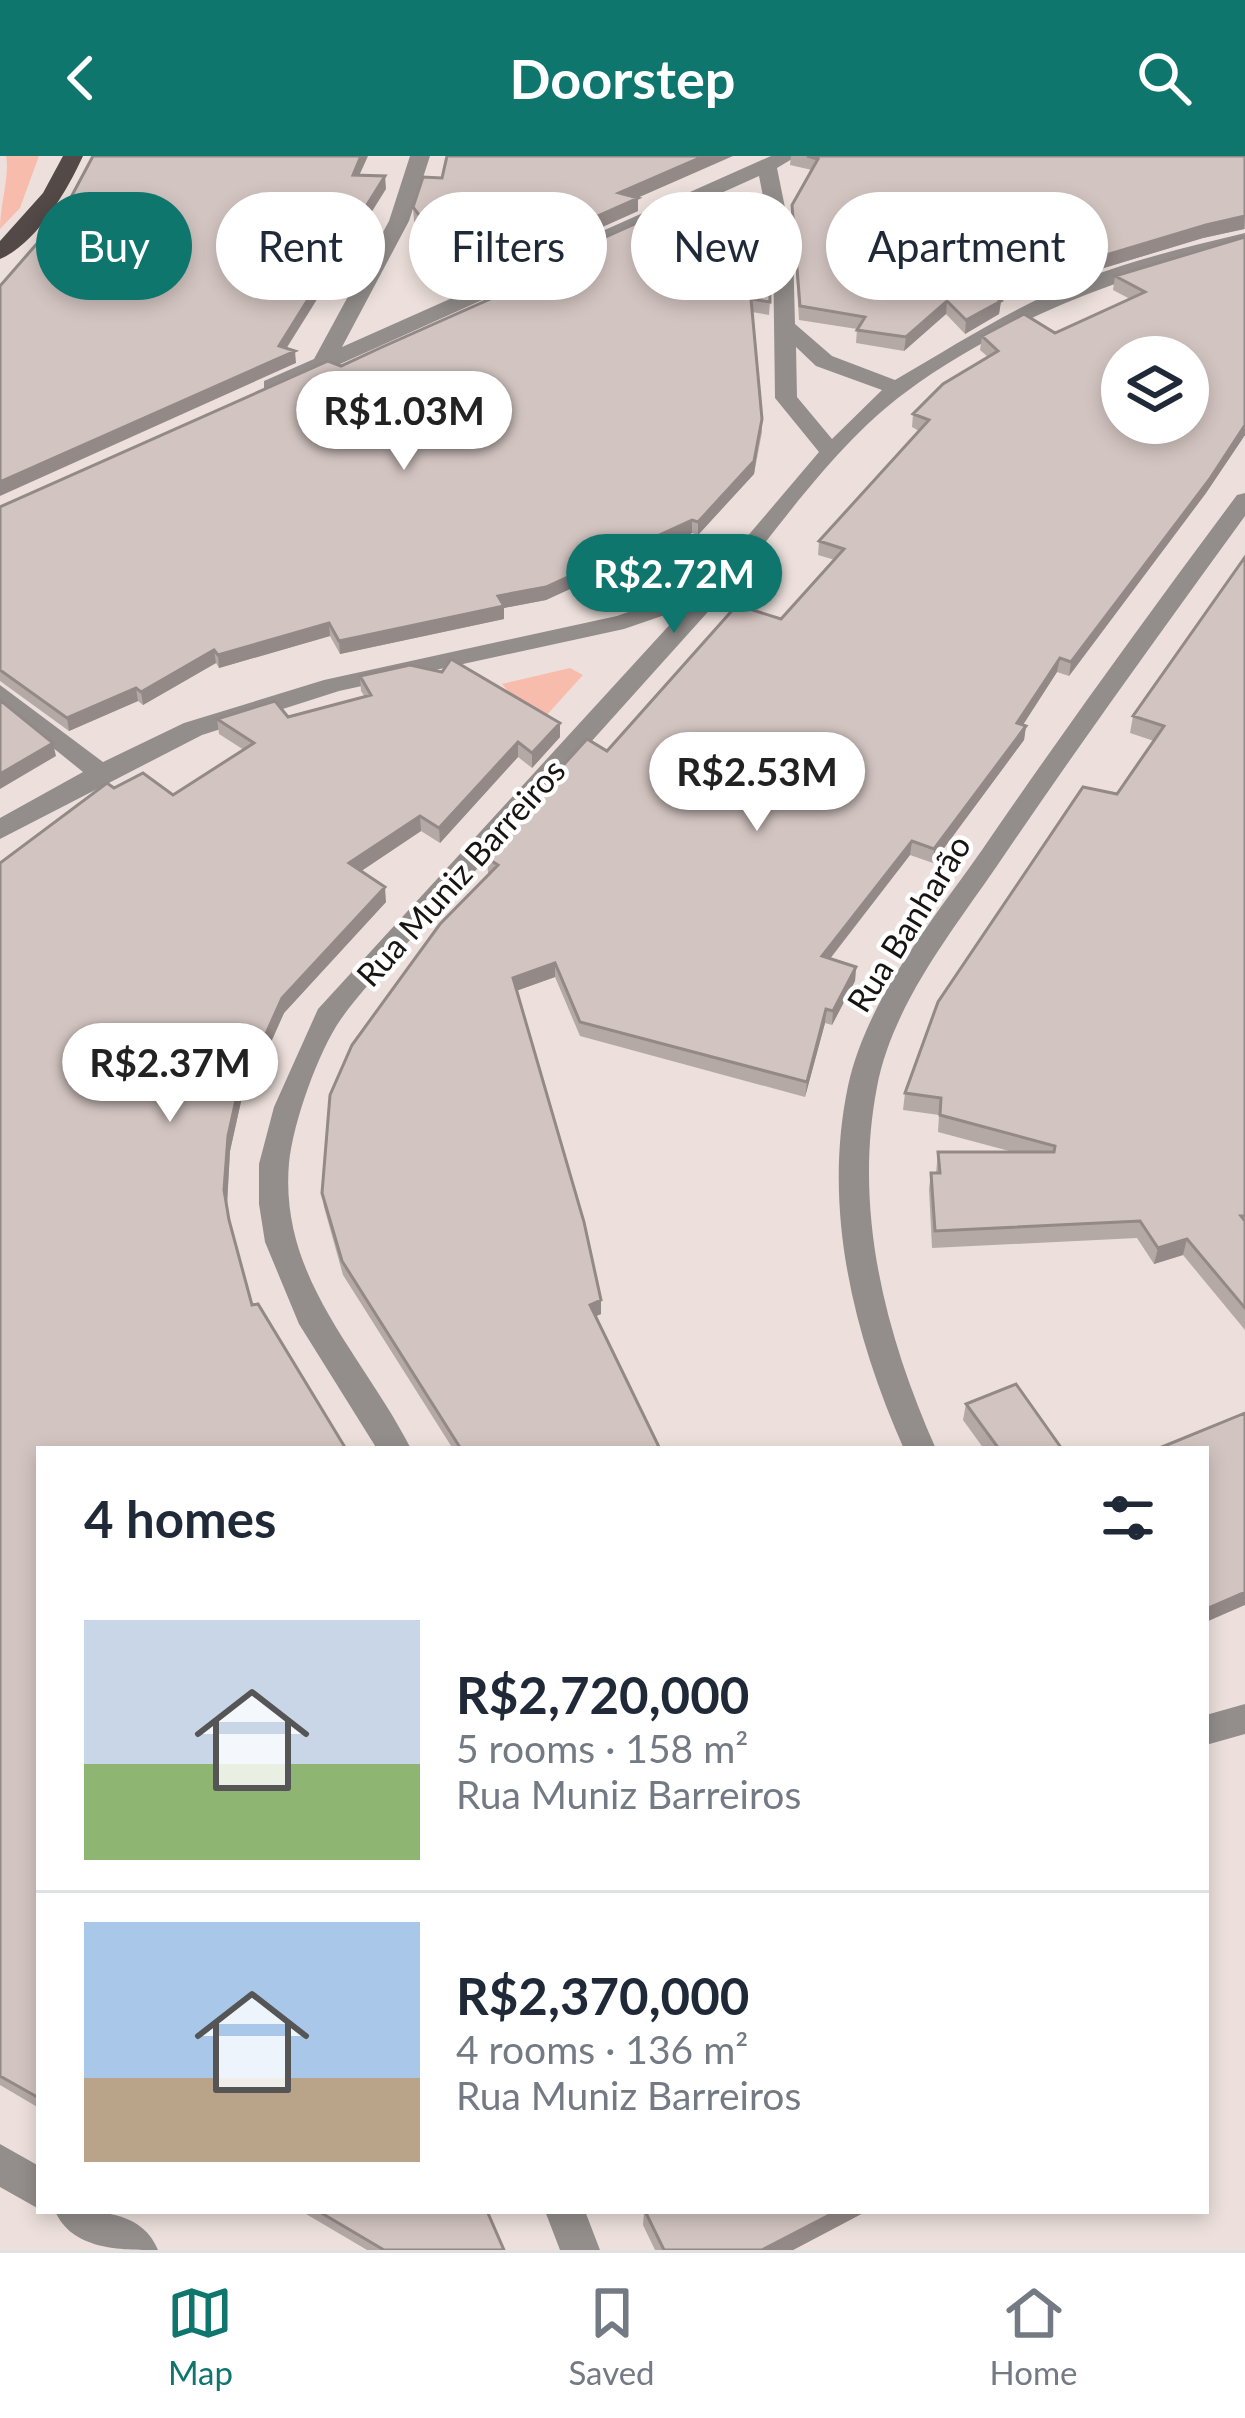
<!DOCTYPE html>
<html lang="en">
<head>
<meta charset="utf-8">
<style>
	:root { --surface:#fff; --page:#f2f2f3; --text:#1f2937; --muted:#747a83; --line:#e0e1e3; --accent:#0f766e }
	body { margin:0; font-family:Lato,sans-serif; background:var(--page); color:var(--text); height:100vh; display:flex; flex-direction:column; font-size:45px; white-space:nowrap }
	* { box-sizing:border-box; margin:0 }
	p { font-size:39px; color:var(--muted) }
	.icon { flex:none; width:66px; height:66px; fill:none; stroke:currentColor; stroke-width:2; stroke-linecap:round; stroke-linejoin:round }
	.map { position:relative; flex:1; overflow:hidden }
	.details { position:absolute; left:36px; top:1290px; width:1173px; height:768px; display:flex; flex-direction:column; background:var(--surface); border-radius:0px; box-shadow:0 6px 18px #0003 }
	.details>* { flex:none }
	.guide { position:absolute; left:36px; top:36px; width:1173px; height:108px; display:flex; gap:24px }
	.controls { position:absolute; left:1101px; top:180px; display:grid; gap:24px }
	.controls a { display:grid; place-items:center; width:108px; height:108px; border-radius:50%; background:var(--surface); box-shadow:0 6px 18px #0003; font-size:60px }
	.price { position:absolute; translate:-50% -102px; padding:0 27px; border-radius:42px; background:#fff; color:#222; font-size:39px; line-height:78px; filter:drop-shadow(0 3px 6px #0008) }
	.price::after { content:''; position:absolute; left:50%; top:72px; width:36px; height:27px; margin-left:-18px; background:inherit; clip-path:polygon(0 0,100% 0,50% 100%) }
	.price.on { background:var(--accent); color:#fff }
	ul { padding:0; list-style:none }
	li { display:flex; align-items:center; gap:36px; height:300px; padding:0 48px }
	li+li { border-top:3px solid var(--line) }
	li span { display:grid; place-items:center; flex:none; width:336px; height:240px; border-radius:0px; color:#555 }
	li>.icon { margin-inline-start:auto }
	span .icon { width:144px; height:144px; fill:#fffc; stroke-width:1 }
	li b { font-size:51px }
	h2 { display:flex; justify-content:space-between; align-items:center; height:144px; padding:0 48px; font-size:51px }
	.tag { padding:0 42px; border-radius:54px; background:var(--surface); box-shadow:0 6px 18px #0003; font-size:42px; line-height:108px }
	.tag.on { background:var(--accent); color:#fff }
	header { display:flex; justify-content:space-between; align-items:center; height:156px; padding:0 48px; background:var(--accent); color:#fff; font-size:54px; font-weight:700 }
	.menu { display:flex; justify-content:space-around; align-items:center; height:168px; border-top:3px solid var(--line); background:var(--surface); font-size:33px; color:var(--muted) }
	.menu a { display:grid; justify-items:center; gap:6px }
	.menu .on { color:var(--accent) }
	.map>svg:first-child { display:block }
	.green { fill:#f8bcac }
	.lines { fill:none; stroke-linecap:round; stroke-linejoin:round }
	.minor { fill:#938e8c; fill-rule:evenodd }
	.major { fill:#534947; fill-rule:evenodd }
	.wall { fill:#b5a9a6 }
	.shaded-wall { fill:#938987 }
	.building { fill:#d2c4c1; stroke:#938987; stroke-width:3; fill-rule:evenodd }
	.labels { text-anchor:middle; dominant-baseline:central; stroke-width:9; stroke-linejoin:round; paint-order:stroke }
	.street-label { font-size:33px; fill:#181413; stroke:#fff }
</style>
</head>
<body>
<header><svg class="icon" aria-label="back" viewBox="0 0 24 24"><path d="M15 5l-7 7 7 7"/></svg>Doorstep<svg class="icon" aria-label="search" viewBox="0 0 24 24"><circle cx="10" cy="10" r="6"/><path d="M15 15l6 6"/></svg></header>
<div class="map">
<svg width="1245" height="2094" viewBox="0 0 1245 2094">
	<rect width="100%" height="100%" fill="#ede0dc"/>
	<path class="green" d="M6 0H39L20 52 0 73C0 49 10 18 6 0Z
		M570 512 583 519 545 561 516 545 502 528Z"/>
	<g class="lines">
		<path class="minor" d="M410 0H430L409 65 342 191 771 0H797L777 12 793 91 795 168 832 200 895 224C957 188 1017 149 1084 123 1136 103 1191 90 1245 77V89C1125 119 1006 162 906 236 827 294 771 386 706 458 623 550 540 643 457 735 419 777 374 817 341 863 318 896 293 967 289 1007 279 1123 363 1198 411 1293H377L299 1168 265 1086 259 1048V1008L274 951 318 853 685 452 624 473 339 535 202 579 0 683V662L83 616 0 549V529L103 606 184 567 324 524 617 460 707 428 819 296 775 242 773 91 759 20 688 52 766 71V79L697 64 664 62 280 235H264V225L314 203 389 65ZM796 191 816 210 882 234 832 283 797 241Z
			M1245 337V360C1163 473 1081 586 1003 701 956 771 893 846 877 931 853 1056 886 1180 936 1293H904C854 1180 822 1054 848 930 867 843 932 765 982 694 1064 574 1150 456 1237 339Z
			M1245 1548V1578L1206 1589V1559Z
			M0 1988 39 2010V2053L0 2031Z
			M55 2055C93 2055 141 2052 158 2094 120 2094 72 2094 55 2055Z
			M545 2055H585L600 2094H560Z"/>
		<path class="major" d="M63 0H83C67 35 36 88 0 103V85L43 37Z"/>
	</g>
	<path class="wall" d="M791 0H1245V73L1203 82 1084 118 1052 102 983 134 1001 145 999 158 965 178 946 158 904 195 856 187 857 173 799 164 792 49 812 14 790 9Z
		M638 42V55L484 124 440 99 414 65 413 51Z
		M666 54 770 146 769 159 752 156 762 276 754 318 698 379 692 377 546 444 504 452V463L340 498 330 480 219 512 216 507 143 549 138 545 69 575 0 525V351L341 210 507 135V125Z
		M1245 81V279L1206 337 1069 520 1057 516 1023 569 1026 570 1024 584 933 707 910 699 830 803 856 811 855 825 832 869 825 867 805 941 580 880 555 821 516 835 601 1144V1158L596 1160 660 1293H453L343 1119 324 1051 322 1037 490 718 488 717 487 702 607 595 781 463 835 404 818 399 819 385 919 275 912 271 913 258 988 201 980 194 982 180 1055 177 1130 143 1113 134 1115 120Z
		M1245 401V1174L1183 1099 1154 1108 1137 1082 932 1092 929 1033 931 1017H936L938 996H1013L938 976 939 959 903 954 905 937 1154 585 1130 577 1133 560Z
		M360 520 560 567V581L532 612 518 601 440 687 421 675 361 715 386 746 284 857 250 933 244 932 230 995 227 1048 39 1293V1952L0 1929V707L114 632 173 639 244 594 219 578 217 563 288 561 365 541 361 535Z
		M966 1248 1062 1293H984L963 1264Z
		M301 2055H487L504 2094H367Z
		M644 2055H867L793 2094H655L643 2069Z"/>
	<path class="shaded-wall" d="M361 0H368L354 31 353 19Z
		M704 0H733L619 50V37Z
		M385 20 386 33 281 201 295 195 296 207 0 340V326L279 190Z
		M638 42V55L484 124 483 111Z
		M1245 60 1244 73 1203 82 1084 118 1086 105 1206 69Z
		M1054 88 1052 102 970 141 972 127Z
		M947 145 946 158 904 195 906 181Z
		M1001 145 999 158 965 178 966 164Z
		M762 263 754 318 698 379V366Z
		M1245 269V279L1206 337 1069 520 1071 506Z
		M692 364V377L546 444 504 452V463L340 498 339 485 498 440Z
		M329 467 330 480 219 512 218 499Z
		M214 494 216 507 143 549 141 536Z
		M1060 502 1057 516 1015 581 1017 567Z
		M136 532 138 545 69 575 67 562Z
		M560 567V581L532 612V597Z
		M1026 570 1024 584 933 707 934 693Z
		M518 586V601L440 687 439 672Z
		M53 587 56 600 0 633V618Z
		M420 660 421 675 351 722 349 707Z
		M912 685 910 699 821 814 822 800Z
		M385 731 386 746 284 857 250 933 248 918 282 842Z
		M555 807V821L513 836V822Z
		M856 811 855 825 832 869 833 855Z
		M826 853 825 867 805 941 807 926Z
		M242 917 244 932 230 995 227 1048 224 1034 228 980Z
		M1187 1083 1183 1099 1154 1108 1158 1092Z
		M601 1144V1158L590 1163V1149Z
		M1245 1436V1449L1206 1466V1453Z
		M837 2055H867L793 2094H762Z"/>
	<path class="building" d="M93 0H361L353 19 385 20 279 190 295 195 0 326V130L61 60Z
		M447 0H704L619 37 638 42 483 111 439 86 413 51 423 21 442 22Z
		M807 0H1245V60L1206 69 1086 105 1054 88 972 127 1001 145 966 164 947 145 906 181 857 174 865 161 800 150 792 49 818 3Z
		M666 54 720 64 767 96 769 92 770 146 751 143 762 263 754 305 698 366 692 364 546 431 498 440 504 450 339 485 329 467 218 499 214 494 141 536 136 532 67 562 0 514V351L328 205 341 210 380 192 517 131 507 125Z
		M1245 81V269L1209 324 1071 506 1060 502 1017 567 1026 570 934 693 912 685 822 800 856 811 833 855 826 853 807 926 580 866 555 807 513 822 584 1066 601 1144 590 1149 660 1293H461L342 1105 322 1037 330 939 352 889 440 768 498 709 487 702 517 660 587 583 607 595 737 449 781 463 844 393 819 385 929 264 913 258 943 228 998 195 982 180 1024 158 1055 177 1145 136 1115 120ZM1122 201H1188V267H1122Z
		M1245 401V1060H1241L1245 1065V1152L1187 1083 1158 1092 1140 1065 935 1075 931 1017H940L938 996H1054L1055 990 940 959 941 942 905 937 938 846 1083 631 1117 638 1164 570 1133 560Z
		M451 503 560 567 532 597 518 586 439 672 420 660 349 707 385 731 282 842 248 918 242 917 228 980 224 1034 229 1064 252 1149 258 1148 346 1293H39V1942L0 1920V707L107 627 114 632 143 617 173 639 254 587 217 563 275 545 288 561 371 539 360 520 410 509 442 516Z
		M0 544 53 587 0 618Z
		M1016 1228 1062 1293H999L966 1248Z
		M1245 1257V1436L1206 1453V1293H1157Z
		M318 2055H487L504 2094H384Z
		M645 2055H837L762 2094H664Z"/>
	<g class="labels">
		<g class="street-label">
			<text transform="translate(460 716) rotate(-48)">Rua Muniz Barreiros</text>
			<text transform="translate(908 767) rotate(-58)">Rua Banharão</text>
		</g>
	</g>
</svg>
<div class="controls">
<a><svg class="icon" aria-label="layers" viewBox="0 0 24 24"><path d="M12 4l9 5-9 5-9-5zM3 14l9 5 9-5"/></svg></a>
</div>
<b class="price" style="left:404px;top:317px">R$1.03M</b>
<b class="price on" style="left:674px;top:480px">R$2.72M</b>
<b class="price" style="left:757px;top:678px">R$2.53M</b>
<b class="price" style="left:170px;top:969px">R$2.37M</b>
<div class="guide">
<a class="tag on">Buy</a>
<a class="tag">Rent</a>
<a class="tag">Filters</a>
<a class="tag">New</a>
<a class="tag">Apartment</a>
</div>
<section class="details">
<h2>4 homes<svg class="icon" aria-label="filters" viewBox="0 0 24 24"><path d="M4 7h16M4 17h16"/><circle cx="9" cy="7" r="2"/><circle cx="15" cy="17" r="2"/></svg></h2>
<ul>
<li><span style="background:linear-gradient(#c9d6e8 60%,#8fb573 0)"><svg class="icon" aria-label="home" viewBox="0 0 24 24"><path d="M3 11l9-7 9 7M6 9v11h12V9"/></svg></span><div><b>R$2,720,000</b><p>5 rooms · 158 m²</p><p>Rua Muniz Barreiros</p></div></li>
<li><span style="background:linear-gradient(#a9c7e8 65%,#b9a48a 0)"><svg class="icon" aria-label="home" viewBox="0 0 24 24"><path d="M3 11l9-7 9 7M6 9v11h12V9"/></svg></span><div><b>R$2,370,000</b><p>4 rooms · 136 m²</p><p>Rua Muniz Barreiros</p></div></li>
</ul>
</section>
</div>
<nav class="menu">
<a class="on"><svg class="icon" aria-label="map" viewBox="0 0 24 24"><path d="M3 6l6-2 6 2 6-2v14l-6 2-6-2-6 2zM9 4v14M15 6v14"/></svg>Map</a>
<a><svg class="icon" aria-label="saved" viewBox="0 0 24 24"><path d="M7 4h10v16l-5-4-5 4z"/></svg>Saved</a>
<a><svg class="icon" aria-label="home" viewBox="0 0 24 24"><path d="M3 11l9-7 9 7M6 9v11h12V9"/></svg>Home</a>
</nav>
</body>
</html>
